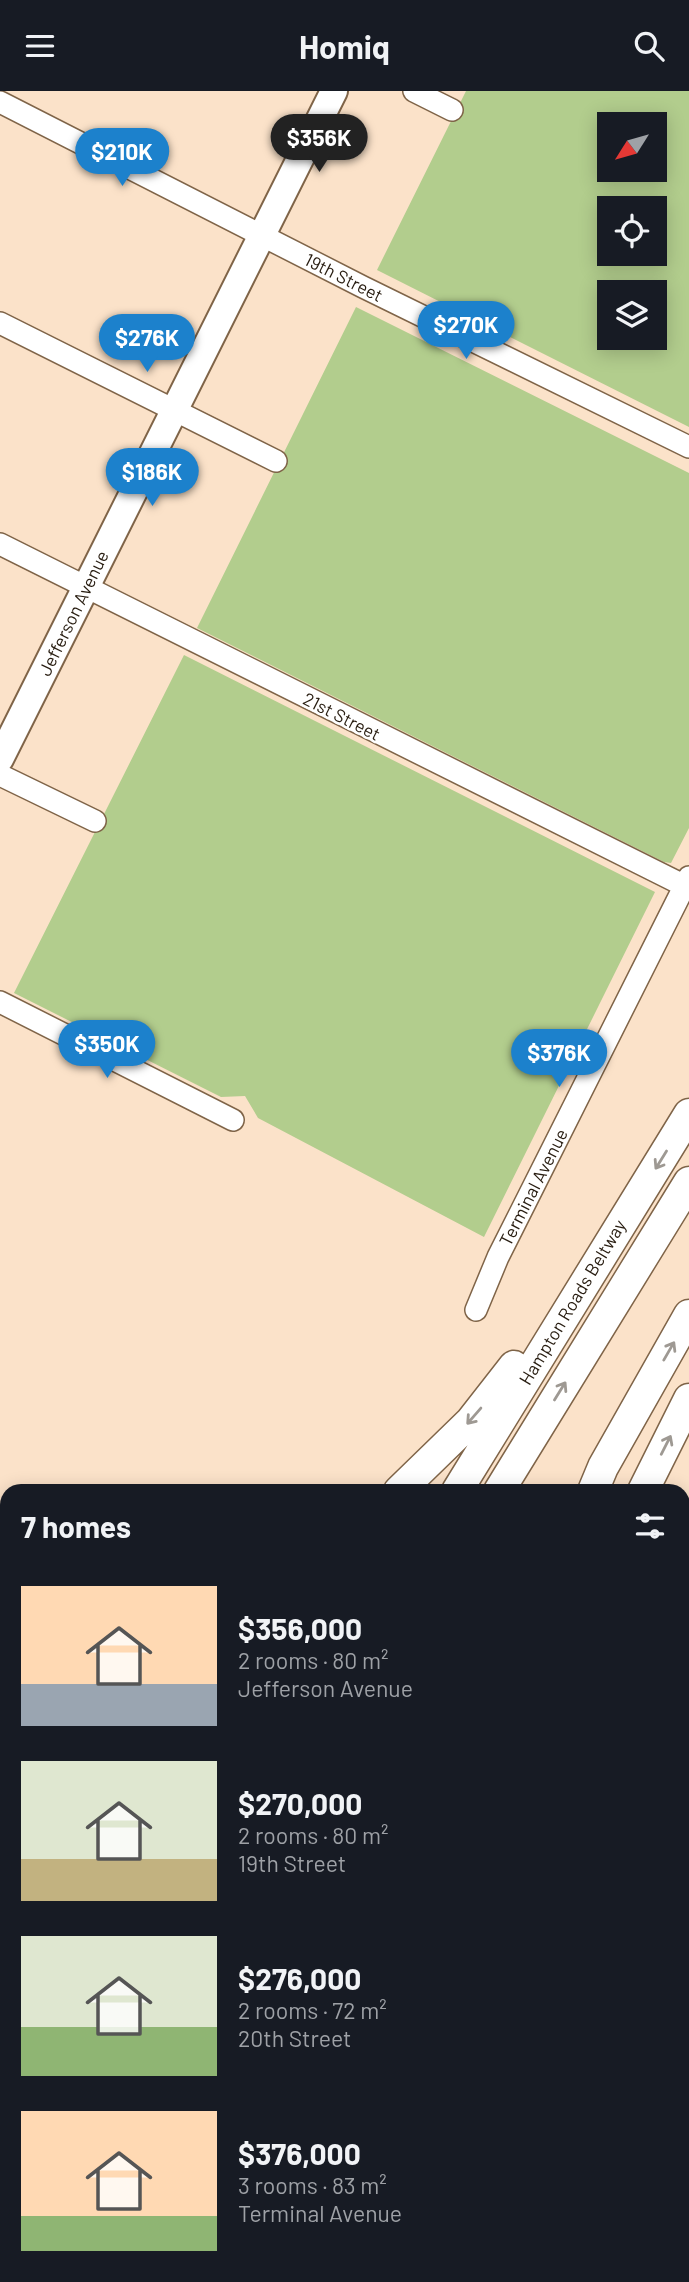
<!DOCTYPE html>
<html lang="en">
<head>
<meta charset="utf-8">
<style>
	:root { --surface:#171b24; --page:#20242c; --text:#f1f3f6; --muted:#9ea1a6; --accent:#1c81cc }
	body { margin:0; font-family:Barlow,sans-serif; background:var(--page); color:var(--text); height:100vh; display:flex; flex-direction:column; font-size:26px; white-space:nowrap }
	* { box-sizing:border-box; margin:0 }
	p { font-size:23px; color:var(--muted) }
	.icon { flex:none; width:38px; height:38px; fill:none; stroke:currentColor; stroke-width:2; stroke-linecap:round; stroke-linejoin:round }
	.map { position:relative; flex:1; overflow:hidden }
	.panel { position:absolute; left:0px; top:1393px; width:690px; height:798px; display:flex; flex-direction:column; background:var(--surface); border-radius:21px 21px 0 0; box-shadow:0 4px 18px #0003 }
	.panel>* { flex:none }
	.needle { width:46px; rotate:233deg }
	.tools { position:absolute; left:597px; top:21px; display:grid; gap:14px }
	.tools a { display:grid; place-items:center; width:70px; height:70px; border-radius:0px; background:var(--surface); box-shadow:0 4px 18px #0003; font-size:35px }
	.price { position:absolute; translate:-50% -60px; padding:0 16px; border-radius:24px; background:var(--accent); color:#fff; font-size:23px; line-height:46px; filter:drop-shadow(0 2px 4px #0008) }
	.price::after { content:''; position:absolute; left:50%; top:42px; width:21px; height:16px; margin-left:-10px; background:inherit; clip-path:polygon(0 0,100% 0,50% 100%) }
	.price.on { background:#222; color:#fff }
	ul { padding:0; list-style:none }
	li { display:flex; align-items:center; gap:21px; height:175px; padding:0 21px }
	li span { display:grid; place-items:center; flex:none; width:196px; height:140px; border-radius:0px; color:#555 }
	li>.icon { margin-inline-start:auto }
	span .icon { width:84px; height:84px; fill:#fffc; stroke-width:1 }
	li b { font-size:30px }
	h2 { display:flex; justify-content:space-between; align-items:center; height:84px; padding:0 21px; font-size:30px }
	header { display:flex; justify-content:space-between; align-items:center; height:91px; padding:0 21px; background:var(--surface); font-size:32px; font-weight:700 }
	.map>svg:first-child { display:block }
	.green { fill:#b2cd8d; fill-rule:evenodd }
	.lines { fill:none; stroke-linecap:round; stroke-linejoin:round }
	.minor-casing { stroke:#7f6448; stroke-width:24 }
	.major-casing { stroke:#7f6448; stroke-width:30 }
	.highway-casing { stroke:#7f6448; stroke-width:33 }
	.minor { stroke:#fff; stroke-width:21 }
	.major { stroke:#fff; stroke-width:26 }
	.highway { stroke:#fff; stroke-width:30 }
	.rail { stroke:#423527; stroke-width:5; stroke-dasharray:10 5; stroke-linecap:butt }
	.oneway { stroke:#9e9993 }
	.labels { text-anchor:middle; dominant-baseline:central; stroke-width:5; stroke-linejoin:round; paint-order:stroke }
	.street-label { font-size:18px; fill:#271c10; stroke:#fff }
</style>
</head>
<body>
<header><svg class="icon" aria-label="menu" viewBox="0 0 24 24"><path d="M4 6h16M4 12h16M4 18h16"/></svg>Homiq<svg class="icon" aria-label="search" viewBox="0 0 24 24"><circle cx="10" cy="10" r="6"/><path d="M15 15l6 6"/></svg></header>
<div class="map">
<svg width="689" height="2191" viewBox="0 0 689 2191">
	<rect width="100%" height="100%" fill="#fbe2c9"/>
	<path class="green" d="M466 0H689V336L377 179ZM609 33H654V79H609ZM609 117H654V163H609ZM609 201H654V247H609Z
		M356 216 689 382V737L671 772 664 771 197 537Z
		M184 564 655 801 484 1146 258 1027 245 1005 221 1006 14 902Z"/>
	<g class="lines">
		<g class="minor-casing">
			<path id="minor" d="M414 0 452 19
				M0 11 363 196 689 356
				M0 232 276 370
				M0 453 689 797
				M0 684 95 730
				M0 911 233 1029
				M476 1219 498 1166 689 786
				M682 1915 689 1918"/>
		</g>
		<g class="major-casing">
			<path id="major" d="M0 668 334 0
				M0 1489 7 1488
				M0 1657 7 1658
				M682 2125 689 2129"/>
		</g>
		<g class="highway-casing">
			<path id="highway" d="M399 1400 471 1330 514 1275
				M457 1400 689 1023
				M499 1400 689 1091
				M593 1400 603 1376 689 1224
				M643 1400 689 1308
				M0 1564 7 1565
				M0 1635H7
				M682 1641 689 1646
				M0 1678 7 1679
				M682 1705 689 1708
				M0 1899 7 1898
				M0 2010 7 2013
				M0 2090V2146
				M682 2144 689 2147
				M2 2191 7 2177
				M64 2191 67 2184
				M104 2191 107 2184
				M156 2191V2184
				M183 2191 188 2184
				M235 2191 239 2184"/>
		</g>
		<use href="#minor" class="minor"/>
		<use href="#major" class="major"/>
		<use href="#highway" class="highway"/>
		<path class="rail" d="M682 1553 689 1543"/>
	</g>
	<defs><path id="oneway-shaft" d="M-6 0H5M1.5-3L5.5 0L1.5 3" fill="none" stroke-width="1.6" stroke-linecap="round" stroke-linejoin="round" transform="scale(1.75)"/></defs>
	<g class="oneway">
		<use href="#oneway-shaft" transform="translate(661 1069) rotate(122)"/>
		<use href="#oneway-shaft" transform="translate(669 1260) rotate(-60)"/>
		<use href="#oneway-shaft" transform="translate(560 1300) rotate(-58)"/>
		<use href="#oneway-shaft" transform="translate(474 1325) rotate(131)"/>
		<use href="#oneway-shaft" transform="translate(666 1354) rotate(-63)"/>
	</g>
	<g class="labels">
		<g class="street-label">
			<text transform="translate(344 186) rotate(27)">19th Street</text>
			<text transform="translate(73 522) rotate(-64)">Jefferson Avenue</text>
			<text transform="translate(342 625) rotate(27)">21st Street</text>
			<text transform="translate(533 1096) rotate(-63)">Terminal Avenue</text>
			<text transform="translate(572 1211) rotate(-59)">Hampton Roads Beltway</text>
		</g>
	</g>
</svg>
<div class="tools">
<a><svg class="needle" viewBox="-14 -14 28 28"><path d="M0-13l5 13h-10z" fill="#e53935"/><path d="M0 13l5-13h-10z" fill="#9ea1a6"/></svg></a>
<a><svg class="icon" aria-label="locate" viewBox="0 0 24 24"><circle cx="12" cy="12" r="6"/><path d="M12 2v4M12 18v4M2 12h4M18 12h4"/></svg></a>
<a><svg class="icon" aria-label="layers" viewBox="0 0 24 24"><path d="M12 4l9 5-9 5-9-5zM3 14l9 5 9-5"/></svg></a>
</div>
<b class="price on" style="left:319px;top:83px">$356K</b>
<b class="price" style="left:122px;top:97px">$210K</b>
<b class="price" style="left:466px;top:270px">$270K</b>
<b class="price" style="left:147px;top:283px">$276K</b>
<b class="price" style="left:152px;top:417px">$186K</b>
<b class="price" style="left:107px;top:989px">$350K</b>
<b class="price" style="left:559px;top:998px">$376K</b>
<section class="panel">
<h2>7 homes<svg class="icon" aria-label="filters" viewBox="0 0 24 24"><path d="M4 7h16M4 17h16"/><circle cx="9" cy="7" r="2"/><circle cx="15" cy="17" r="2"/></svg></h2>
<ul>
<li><span style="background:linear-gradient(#ffd9b3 70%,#9aa5b1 0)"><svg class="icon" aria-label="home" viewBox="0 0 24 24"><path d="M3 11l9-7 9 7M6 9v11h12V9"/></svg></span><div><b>$356,000</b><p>2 rooms · 80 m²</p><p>Jefferson Avenue</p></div></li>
<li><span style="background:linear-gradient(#dfe7d0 70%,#c2b280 0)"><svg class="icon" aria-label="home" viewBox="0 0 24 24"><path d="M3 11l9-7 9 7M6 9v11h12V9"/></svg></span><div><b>$270,000</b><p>2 rooms · 80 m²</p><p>19th Street</p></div></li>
<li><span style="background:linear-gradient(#dfe7d0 65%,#8fb573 0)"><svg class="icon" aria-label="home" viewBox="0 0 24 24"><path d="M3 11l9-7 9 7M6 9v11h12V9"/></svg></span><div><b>$276,000</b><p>2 rooms · 72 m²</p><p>20th Street</p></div></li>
<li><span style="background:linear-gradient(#ffd9b3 75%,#8fb573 0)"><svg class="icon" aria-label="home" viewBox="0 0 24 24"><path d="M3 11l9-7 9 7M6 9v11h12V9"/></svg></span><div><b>$376,000</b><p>3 rooms · 83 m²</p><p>Terminal Avenue</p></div></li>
</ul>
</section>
</div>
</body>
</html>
